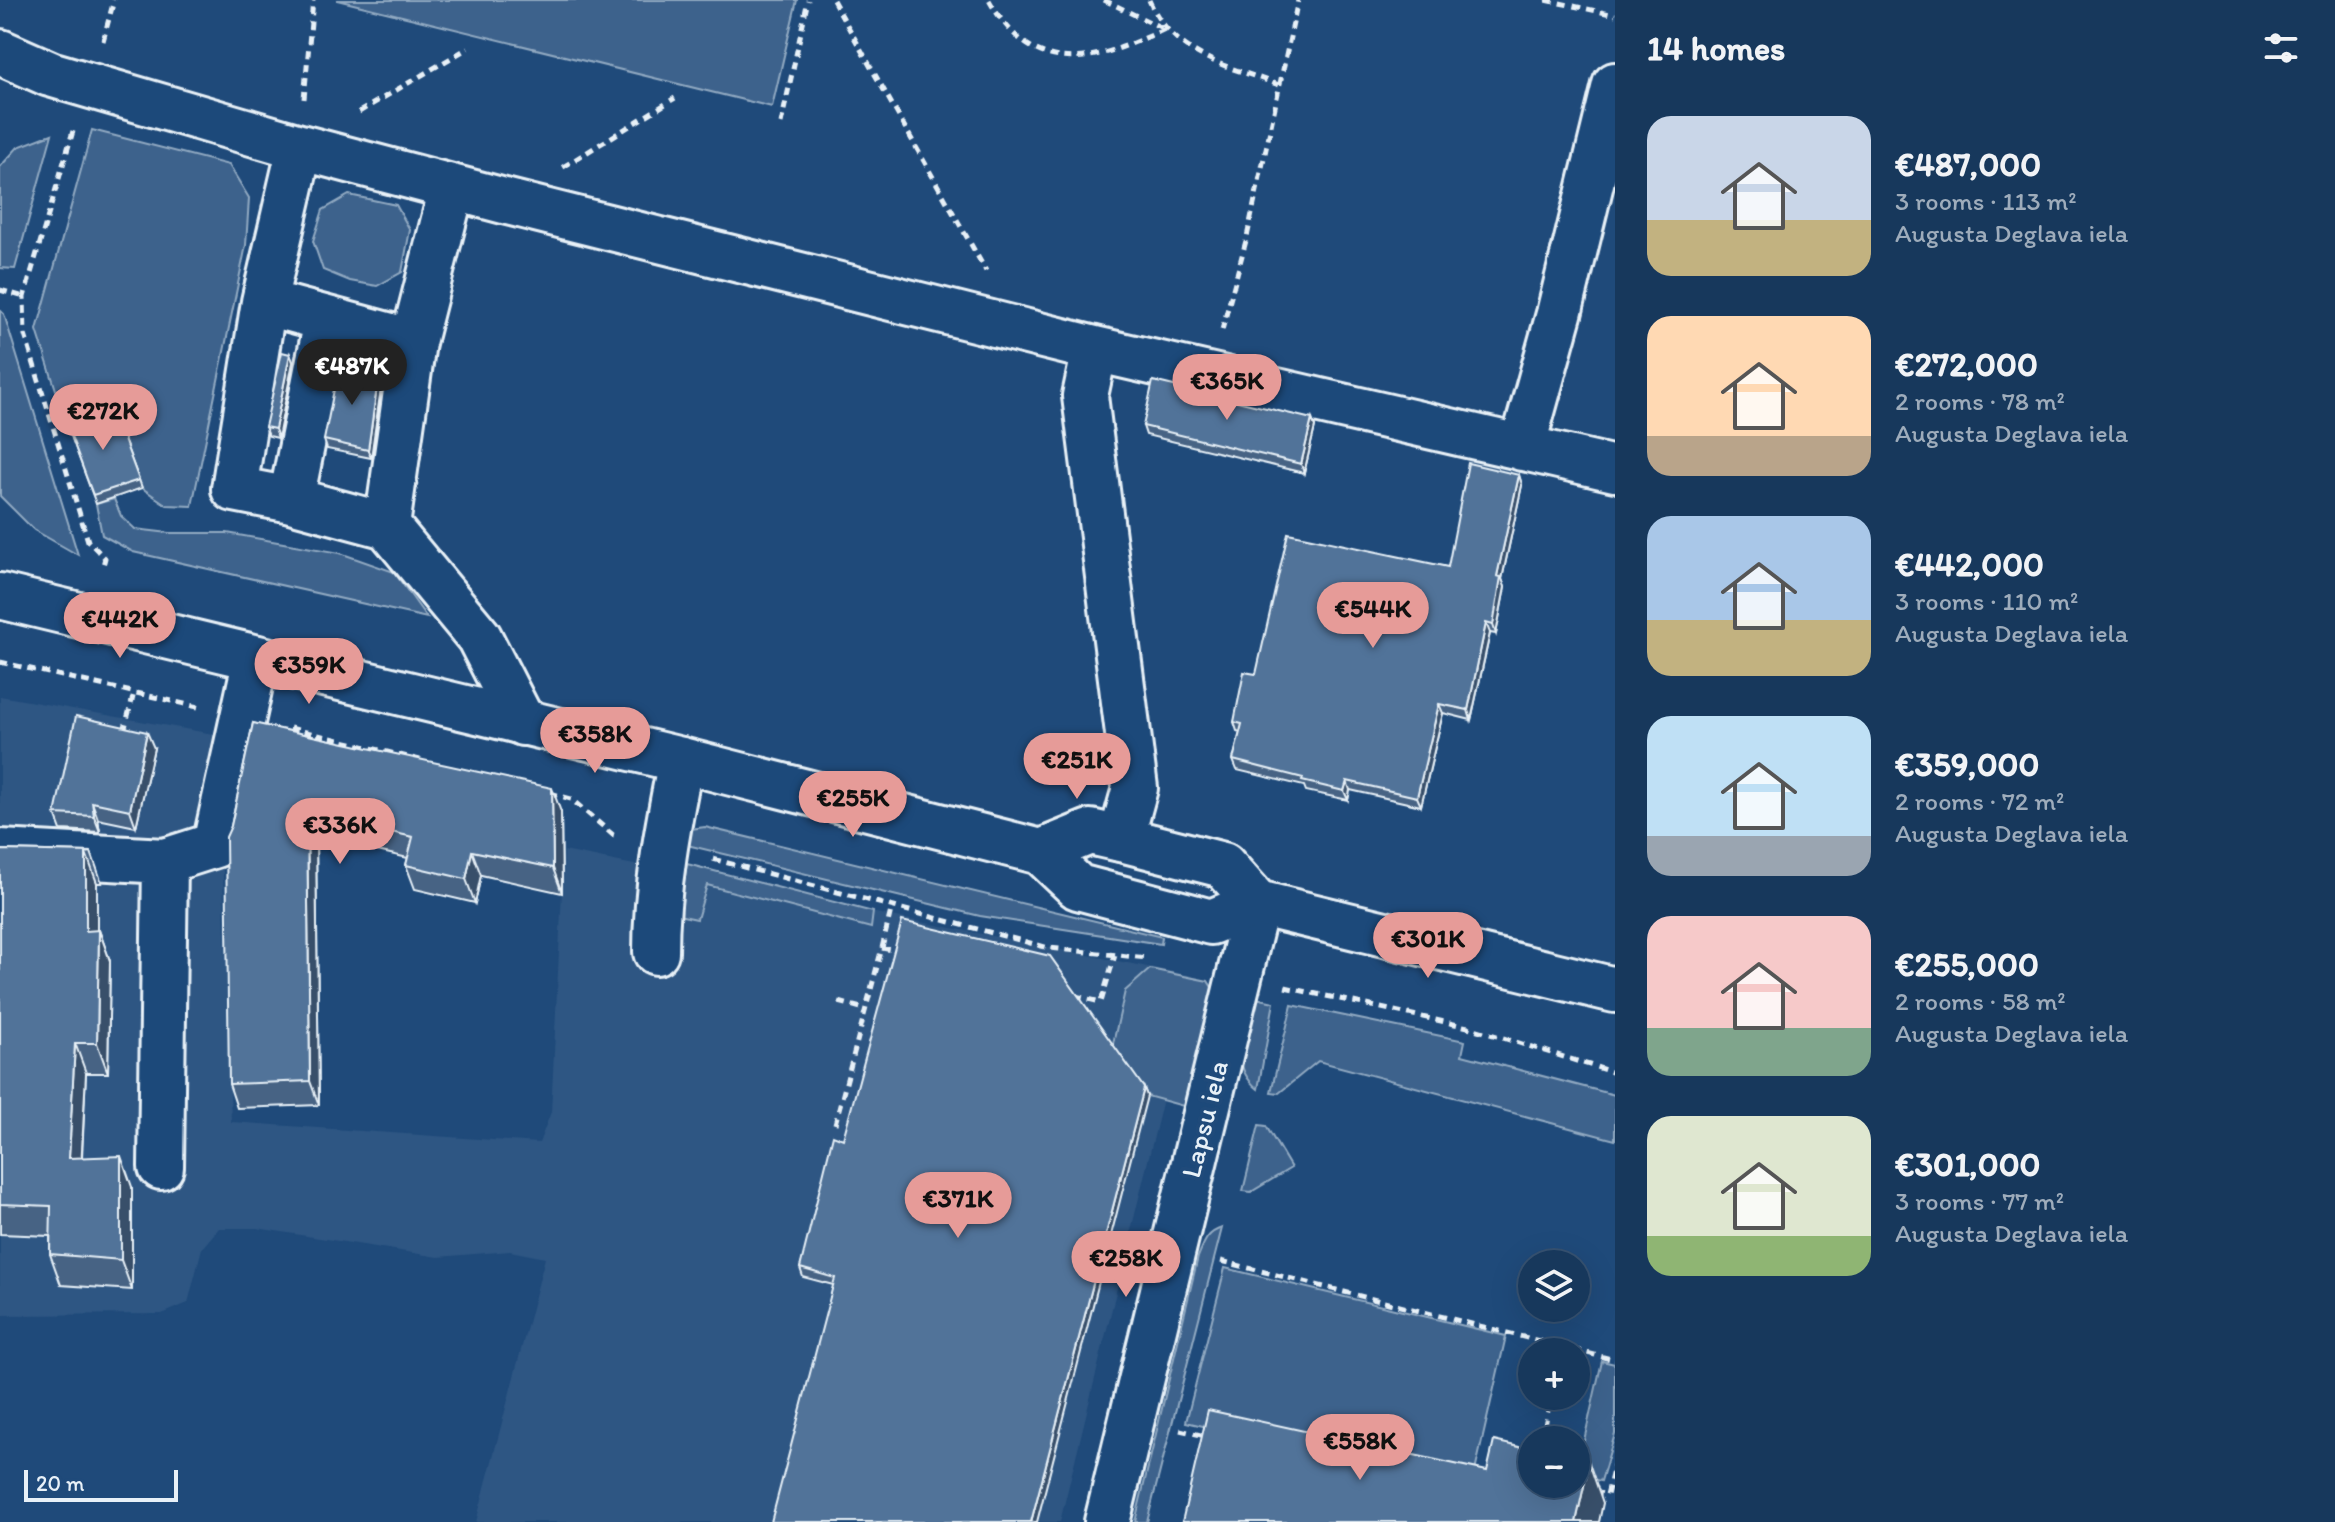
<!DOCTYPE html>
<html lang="en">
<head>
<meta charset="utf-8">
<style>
	:root { --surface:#17385c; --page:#203f62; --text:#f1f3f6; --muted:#9eacbb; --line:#365272; --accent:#e69b98 }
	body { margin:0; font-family:Itim,sans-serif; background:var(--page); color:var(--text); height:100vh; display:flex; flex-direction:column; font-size:30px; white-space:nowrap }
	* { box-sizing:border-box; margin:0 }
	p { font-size:26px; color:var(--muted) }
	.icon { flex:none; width:44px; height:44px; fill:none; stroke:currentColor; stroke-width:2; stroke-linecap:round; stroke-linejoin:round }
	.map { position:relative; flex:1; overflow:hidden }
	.side { display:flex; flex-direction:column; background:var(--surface); width:720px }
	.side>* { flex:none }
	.controls { position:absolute; left:1518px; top:1250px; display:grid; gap:16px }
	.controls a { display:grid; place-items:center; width:72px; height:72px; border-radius:50%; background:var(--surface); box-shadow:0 8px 32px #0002,0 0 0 2px var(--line); font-size:40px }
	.scale { position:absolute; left:24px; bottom:20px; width:154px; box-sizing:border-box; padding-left:8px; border:4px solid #e8f1f8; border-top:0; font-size:22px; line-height:28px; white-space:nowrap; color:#e8f1f8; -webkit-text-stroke:6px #1f4a7a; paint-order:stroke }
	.price { position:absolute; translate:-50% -68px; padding:0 18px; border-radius:28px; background:var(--accent); color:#111; font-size:26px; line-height:52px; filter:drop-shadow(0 2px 4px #0008) }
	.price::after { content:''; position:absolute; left:50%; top:48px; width:24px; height:18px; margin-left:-12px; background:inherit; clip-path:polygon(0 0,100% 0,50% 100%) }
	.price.on { background:#222; color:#fff }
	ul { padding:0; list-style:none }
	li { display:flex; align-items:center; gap:24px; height:200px; padding:0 32px }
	li span { display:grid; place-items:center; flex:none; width:224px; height:160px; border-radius:24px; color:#555 }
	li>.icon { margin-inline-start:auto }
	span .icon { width:96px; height:96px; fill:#fffc; stroke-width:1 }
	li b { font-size:34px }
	h2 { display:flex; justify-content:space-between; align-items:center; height:96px; padding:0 32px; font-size:34px }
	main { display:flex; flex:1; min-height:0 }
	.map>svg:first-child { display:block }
	.built { fill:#2e5683 }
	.green { fill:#3c628c; stroke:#92aac2; stroke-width:2 }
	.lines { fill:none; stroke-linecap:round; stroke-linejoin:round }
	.minor-casing { stroke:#e8f1f8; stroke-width:50 }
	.major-casing { stroke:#e8f1f8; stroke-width:50 }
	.path { stroke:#e8f1f8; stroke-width:5; stroke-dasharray:8 6; stroke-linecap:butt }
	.minor { stroke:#1f4a7a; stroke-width:44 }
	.major { stroke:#1f4a7a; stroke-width:44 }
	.wall { fill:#466384; stroke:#e8f1f8; stroke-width:2 }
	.shaded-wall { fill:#39506b; stroke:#e8f1f8; stroke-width:2 }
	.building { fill:#517399; stroke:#e8f1f8; stroke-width:2 }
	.labels { text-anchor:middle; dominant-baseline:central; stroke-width:8; stroke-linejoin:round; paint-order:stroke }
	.street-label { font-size:28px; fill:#e8f1f8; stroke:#1f4a7a }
</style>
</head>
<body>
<main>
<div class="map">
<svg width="1615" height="1522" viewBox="0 0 1615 1522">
	<rect width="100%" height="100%" fill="#1f4a7a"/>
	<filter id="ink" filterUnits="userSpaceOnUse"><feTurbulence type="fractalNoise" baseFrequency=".0125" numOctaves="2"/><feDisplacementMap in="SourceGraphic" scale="16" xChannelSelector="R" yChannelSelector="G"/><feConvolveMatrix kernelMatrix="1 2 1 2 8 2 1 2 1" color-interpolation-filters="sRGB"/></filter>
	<g filter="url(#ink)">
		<path class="built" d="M0 696 247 740 223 871 231 1122 539 1143 551 1112 564 851 1193 976 1060 1522H476L545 1258 510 1251 438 1257 257 1228H219L202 1248 188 1303 162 1314 0 1315Z"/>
		<path class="green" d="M337 0H797L772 107Z
			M92 130 229 165 249 198 246 245 192 506 167 505 142 488 116 419 70 434 37 330Z
			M52 134 15 269 0 268V167L18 147Z
			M349 195 396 205 410 230 402 272 377 286 350 281 323 270 313 241 323 210Z
			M0 310 4 314 78 555 34 530 0 496Z
			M114 499 121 516 135 529 169 533H227L340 553 394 572 427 618 133 552 102 535 96 504Z
			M705 827 1162 937 1161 944 980 916 687 845 691 829Z
			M687 864 873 912 871 928 707 885 697 919 678 915Z
			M1150 969 1208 981 1215 992 1187 1107 1147 1096 1112 1048 1125 991Z
			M1256 998 1274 1002 1258 1089C1226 1063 1247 1032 1256 998Z
			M1292 1005 1465 1041 1462 1055 1615 1095V1140L1318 1061 1279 1093 1271 1092Z
			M1259 1125 1266 1126 1291 1168 1251 1192 1243 1191Z
			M1222 1228 1147 1522H1135L1198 1257C1204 1243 1206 1233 1222 1228Z
			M1225 1268 1506 1336 1471 1489 1186 1422Z
			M1602 1361 1615 1364V1434L1601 1481 1576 1476Z"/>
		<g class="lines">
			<g class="minor-casing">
				<path id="minor" d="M0 52 50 74 300 147 508 202 1095 349 1615 469
					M300 147 264 302 234 489 291 500 387 526 479 637 523 723
					M264 302 413 342
					M1095 349 1085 396 1135 788 1121 839
					M1522 448 1559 314 1615 85
					M291 500 327 320
					M387 526 413 342 452 188
					M0 852 165 861 215 845 256 658
					M656 952C656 887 668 825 681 760
					M161 1167 165 861
					M1107 1522 1257 903"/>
			</g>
			<g class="major-casing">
				<path id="major" d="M0 596 681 760 1041 852 1078 887 1189 916 1211 922 1257 903
					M1041 852 1090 832 1121 839 1223 865 1257 903 1615 990"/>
			</g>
			<path class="path" d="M833 0 986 271
				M989 0C1035 82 1094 62 1165 29
				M1104 0 1164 29
				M1149 0C1174 57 1226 65 1279 85
				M1546 0 1615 15
				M103 41 114 0
				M304 99 313 0
				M359 112 468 48
				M781 124 808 0
				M73 131 24 297 25 335 88 541 105 558 102 569
				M563 167 675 98
				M0 290 24 297
				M1222 330 1247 237 1298 0
				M0 662 198 707
				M290 728 420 760
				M124 731 134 693
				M550 793 571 799 613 835 617 836
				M713 859 1049 948 1147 958
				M882 948 892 906
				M1285 987 1468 1027 1615 1073
				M1075 996 1101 1002 1115 955
				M839 1002 865 1009
				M835 1124 882 948 898 951
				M1221 1261 1615 1360
				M1180 1430 1205 1436
				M1542 1440 1551 1396
				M1594 1492 1607 1495 1615 1462"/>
			<use href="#minor" class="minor"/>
			<use href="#major" class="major"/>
		</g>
		<path class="wall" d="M290 354 293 362 278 438 269 436 265 427Z
			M379 373 382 381 371 458 327 449 324 440Z
			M113 410 142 488 96 504 67 425Z
			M1312 419 1315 427 1304 473 1146 435 1143 426Z
			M1519 475 1522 485 1502 579 1505 587 1496 634 1490 633 1471 720 1443 713 1421 806 1350 790 1348 800 1306 791 1304 786 1237 770 1233 760 1240 732 1237 731 1234 722 1256 674 1448 567Z
			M253 723 561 812 562 893 481 875 475 903 415 889 406 865 408 858 316 837 319 1105 237 1108 229 1084 231 826Z
			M154 748 136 827 98 819 100 832 61 830 55 814Z
			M0 850 91 852 102 883H97V930H99L110 961 108 1073H86L82 1157 132 1187V1290L61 1285 50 1254V1236L0 1234Z
			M1144 1088 1147 1096 833 1285 803 1277 800 1268 843 1139Z"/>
		<path class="shaded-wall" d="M290 354 293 362 278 438 275 429Z
			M379 373 382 381 371 458 368 450Z
			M1312 419 1315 427 1304 473 1301 464Z
			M1519 475 1522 485 1502 579 1505 587 1496 634 1493 625 1497 576Z
			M1486 623 1490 633 1471 720 1468 710Z
			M1439 704 1443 713 1421 806 1417 797Z
			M147 732 154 748 136 827 130 810Z
			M1347 781 1350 790 1348 800 1344 791Z
			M552 788 561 812 562 893 553 868Z
			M92 802 98 819 100 832 94 816Z
			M307 813 316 837 319 1105 310 1081Z
			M472 851 481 875 475 903 466 879Z
			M86 853 97 883V962L86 931Z
			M99 930 110 961 108 1073 97 1043Z
			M75 1043 86 1073 80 1188 69 1158Z
			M1144 1088 1147 1096 1037 1522H1031Z
			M121 1156 132 1187V1290L121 1260Z
			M1589 1463 1603 1503 1599 1522H1576Z"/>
		<path class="building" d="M282 352 290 354 275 429 265 427Z
			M339 364 379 373 368 450 324 440Z
			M1153 381 1312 419 1301 464 1143 426Z
			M113 410 139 480 93 495 67 425Z
			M1468 463 1519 475 1497 576 1501 577 1493 625 1486 623 1468 710 1439 704 1417 797 1347 781 1344 791 1302 781 1303 778 1233 760 1242 724 1234 722 1244 672 1256 674 1288 533 1448 567Z
			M76 716 147 732 130 810 92 802 94 816 55 814Z
			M253 723 552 788 553 868 472 851 466 879 406 865 413 837 307 813 310 1081 229 1084 226 837 231 826Z
			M0 850 91 852 86 853V931L99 930 97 1043H75L69 1158 121 1156V1260L50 1254 51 1206 0 1204Z
			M902 921 1050 956 1144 1088 1031 1522H771L835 1278 800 1268 833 1135 843 1139Z
			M1208 1410 1487 1471 1494 1441 1532 1450V1484H1576V1460L1589 1463 1576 1522H1182Z"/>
	</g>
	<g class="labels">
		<g class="street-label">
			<text transform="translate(1204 1119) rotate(-76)">Lapsu iela</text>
		</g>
	</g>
</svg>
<div class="controls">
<a><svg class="icon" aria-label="layers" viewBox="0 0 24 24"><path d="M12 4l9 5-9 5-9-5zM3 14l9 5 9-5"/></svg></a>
<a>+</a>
<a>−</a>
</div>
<div class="scale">20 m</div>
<b class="price on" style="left:352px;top:407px">€487K</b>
<b class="price" style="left:1227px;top:422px">€365K</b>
<b class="price" style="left:103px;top:452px">€272K</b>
<b class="price" style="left:1373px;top:650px">€544K</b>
<b class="price" style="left:120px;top:660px">€442K</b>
<b class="price" style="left:309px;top:706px">€359K</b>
<b class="price" style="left:595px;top:775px">€358K</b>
<b class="price" style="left:1077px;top:801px">€251K</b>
<b class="price" style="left:853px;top:839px">€255K</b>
<b class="price" style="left:340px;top:866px">€336K</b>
<b class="price" style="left:1428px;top:980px">€301K</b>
<b class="price" style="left:958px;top:1240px">€371K</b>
<b class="price" style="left:1126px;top:1299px">€258K</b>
<b class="price" style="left:1360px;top:1482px">€558K</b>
</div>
<section class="side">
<h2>14 homes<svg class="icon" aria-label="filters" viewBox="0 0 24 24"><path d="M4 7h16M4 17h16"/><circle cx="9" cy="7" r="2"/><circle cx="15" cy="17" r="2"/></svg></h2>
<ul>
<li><span style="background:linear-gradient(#c9d6e8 65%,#c2b280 0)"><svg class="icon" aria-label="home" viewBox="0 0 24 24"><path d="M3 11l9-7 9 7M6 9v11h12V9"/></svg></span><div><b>€487,000</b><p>3 rooms · 113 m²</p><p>Augusta Deglava iela</p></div></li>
<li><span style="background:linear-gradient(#ffd9b3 75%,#b9a48a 0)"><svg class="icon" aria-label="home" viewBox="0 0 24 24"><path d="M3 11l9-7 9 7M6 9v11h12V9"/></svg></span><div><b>€272,000</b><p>2 rooms · 78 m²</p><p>Augusta Deglava iela</p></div></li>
<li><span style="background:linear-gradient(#a9c7e8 65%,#c2b280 0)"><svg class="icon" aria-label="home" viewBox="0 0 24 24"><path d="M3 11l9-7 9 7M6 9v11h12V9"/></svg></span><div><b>€442,000</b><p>3 rooms · 110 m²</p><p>Augusta Deglava iela</p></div></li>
<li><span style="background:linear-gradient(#bfe0f5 75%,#9aa5b1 0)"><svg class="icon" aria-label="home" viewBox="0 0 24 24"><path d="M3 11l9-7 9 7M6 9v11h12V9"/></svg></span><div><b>€359,000</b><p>2 rooms · 72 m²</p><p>Augusta Deglava iela</p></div></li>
<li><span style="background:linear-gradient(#f6c9c9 70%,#7fa58c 0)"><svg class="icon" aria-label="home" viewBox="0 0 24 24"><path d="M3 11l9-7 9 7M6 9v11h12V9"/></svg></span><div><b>€255,000</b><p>2 rooms · 58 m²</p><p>Augusta Deglava iela</p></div></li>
<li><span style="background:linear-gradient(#dfe7d0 75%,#8fb573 0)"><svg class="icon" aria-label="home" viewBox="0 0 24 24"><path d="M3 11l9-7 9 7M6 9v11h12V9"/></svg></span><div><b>€301,000</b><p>3 rooms · 77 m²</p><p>Augusta Deglava iela</p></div></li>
</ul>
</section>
</main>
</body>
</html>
